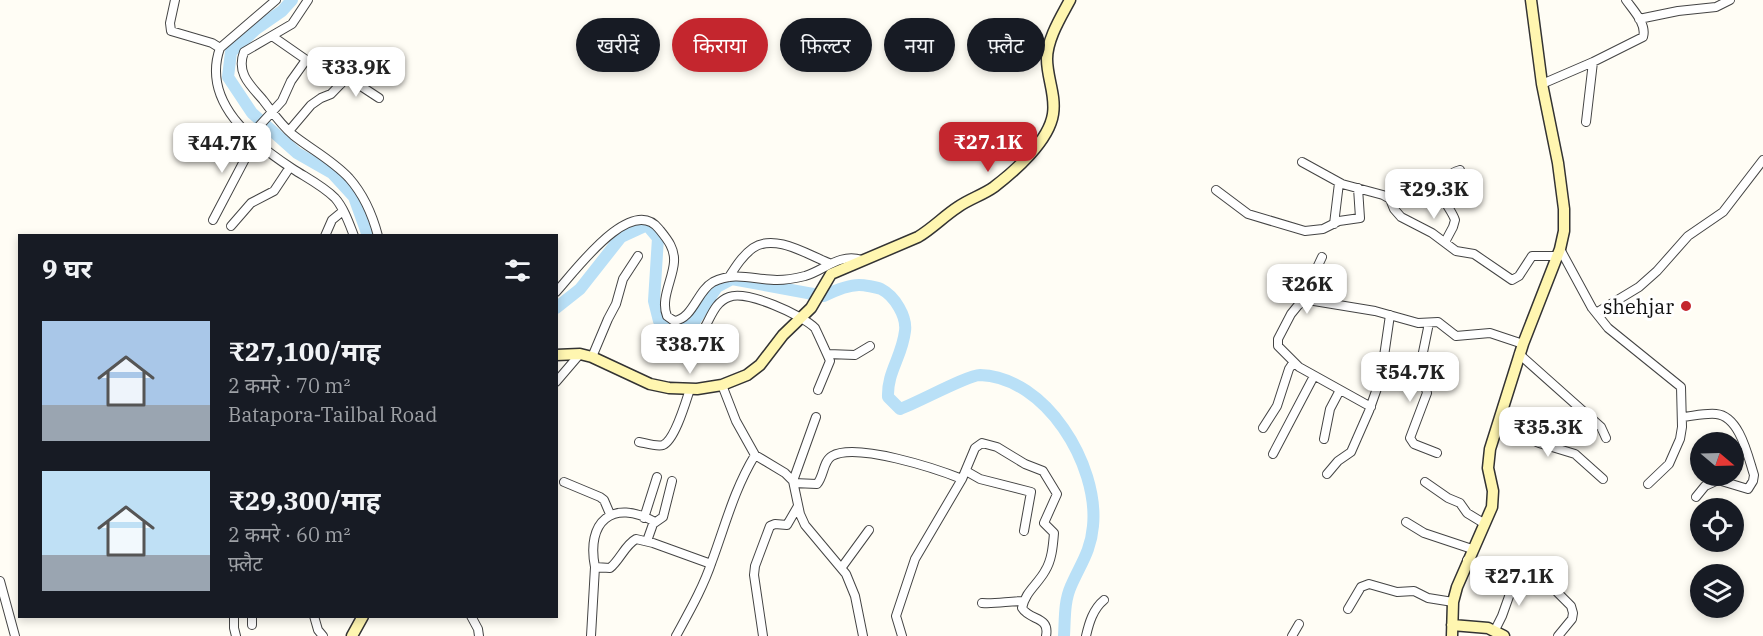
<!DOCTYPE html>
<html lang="hi">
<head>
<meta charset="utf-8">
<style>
	:root { --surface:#171b24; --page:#20242c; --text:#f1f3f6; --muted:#9ea1a6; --accent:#c4262e }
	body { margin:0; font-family:"IBM Plex Serif","Noto Sans Devanagari",serif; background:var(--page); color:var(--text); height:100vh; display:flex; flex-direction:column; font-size:22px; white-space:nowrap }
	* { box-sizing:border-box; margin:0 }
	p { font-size:20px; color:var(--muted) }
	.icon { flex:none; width:33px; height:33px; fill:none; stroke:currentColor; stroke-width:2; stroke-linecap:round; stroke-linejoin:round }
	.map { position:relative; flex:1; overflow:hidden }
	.side { position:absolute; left:18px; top:234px; width:540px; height:384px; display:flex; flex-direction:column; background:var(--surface); border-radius:0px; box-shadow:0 3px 9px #0003 }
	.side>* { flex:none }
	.hud { position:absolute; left:576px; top:18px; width:570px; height:54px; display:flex; gap:12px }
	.needle { width:39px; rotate:109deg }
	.fabs { position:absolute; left:1690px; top:432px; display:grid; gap:12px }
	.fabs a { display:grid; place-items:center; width:54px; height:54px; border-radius:50%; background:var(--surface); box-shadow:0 3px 9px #0003; font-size:30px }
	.price { position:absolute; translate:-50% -51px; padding:0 14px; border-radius:12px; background:#fff; color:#222; font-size:20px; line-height:39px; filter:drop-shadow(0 2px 3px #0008) }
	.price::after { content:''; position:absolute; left:50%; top:36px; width:18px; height:14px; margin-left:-9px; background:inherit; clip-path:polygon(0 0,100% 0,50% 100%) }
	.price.current { background:var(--accent); color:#fff }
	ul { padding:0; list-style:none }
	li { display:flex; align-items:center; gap:18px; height:150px; padding:0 24px }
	li span { display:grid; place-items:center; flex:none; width:168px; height:120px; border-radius:0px; color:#555 }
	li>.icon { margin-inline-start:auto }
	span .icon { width:72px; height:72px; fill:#fffc; stroke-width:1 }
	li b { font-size:26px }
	h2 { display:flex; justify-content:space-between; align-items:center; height:72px; padding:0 24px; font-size:26px }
	.chip { padding:0 21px; border-radius:27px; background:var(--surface); box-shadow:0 3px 9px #0003; font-size:21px; line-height:54px }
	.chip.current { background:var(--accent); color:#fff }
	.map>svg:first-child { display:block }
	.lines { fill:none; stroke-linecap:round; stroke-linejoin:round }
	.river { stroke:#b9e0f7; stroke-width:12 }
	.street-casing { stroke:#444; stroke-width:10 }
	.secondary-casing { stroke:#333; stroke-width:13 }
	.street { stroke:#fff; stroke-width:8 }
	.secondary { stroke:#fff6b0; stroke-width:10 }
	.poi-dot { fill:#c4262e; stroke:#fff; stroke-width:2 }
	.labels { text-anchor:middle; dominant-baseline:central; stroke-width:6; stroke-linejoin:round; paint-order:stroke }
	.poi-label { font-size:20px; fill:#111; stroke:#fff; text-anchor:end }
</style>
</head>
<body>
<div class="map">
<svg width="1763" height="636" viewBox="0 0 1763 636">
	<rect width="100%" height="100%" fill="#fffdf5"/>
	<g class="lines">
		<path class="river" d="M292 0 282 11 256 29 231 52 228 77 252 113 297 153 332 173 354 197 368 236
			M556 308 580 289 621 237 647 225 658 238 654 301 659 321 668 331 692 325 717 287 732 279 824 296C834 291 847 285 859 285 864 285 876 287 881 289 895 296 907 317 905 331 902 357 887 372 888 397L900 409C917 403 968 375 980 375 1046 377 1099 465 1093 526 1091 551 1080 565 1071 586 1064 601 1065 620 1064 636"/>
		<g class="street-casing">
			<path id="street" d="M175 0 170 23 171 31 212 43 220 48
				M276 0 220 48C201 102 253 143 293 169 307 178 323 186 335 198 344 208 349 223 354 236
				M308 0 292 24 244 52C236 73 250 85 263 100 273 113 281 125 293 135 312 150 332 160 349 178 364 195 372 213 378 236
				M1639 19 1678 11 1716 7 1730 0
				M272 36 341 84
				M347 77 379 98
				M1542 84 1593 62 1643 37C1647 24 1633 10 1626 0
				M1586 122 1593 62
				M289 131 311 105 321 98 331 94 360 64
				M250 136 282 101 291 81 306 60
				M1302 162 1342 184 1383 195 1390 199 1394 209 1401 217 1432 233 1456 251 1474 254 1512 280 1519 276 1532 256H1557
				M1216 190 1248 214 1305 231 1323 229 1339 221 1360 218 1358 188
				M213 220 255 140
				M1334 224 1339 183
				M231 226 251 203 274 191 290 167
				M325 236 332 220 343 211
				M1445 242 1453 227 1455 220C1450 206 1437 198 1444 182 1448 175 1452 172 1460 170
				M1560 249 1592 308 1608 328 1681 387 1682 427 1680 439 1669 464 1648 484
				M729 277C736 266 743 255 753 248 775 233 808 255 829 263
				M556 292C573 274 631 193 659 229 667 239 675 248 674 262 673 279 660 299 667 316L674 321C693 319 697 291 713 282 735 271 755 280 777 280 786 280 797 278 805 276 825 270 839 253 862 260
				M1300 304 1322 257
				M1596 313 1639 287 1657 271 1688 236 1723 212 1763 160
				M1429 323 1421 362V372L1427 393 1410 438 1414 444 1437 453
				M654 340C714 361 700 307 729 297 747 290 802 315 815 328 816 330 829 358 830 361L818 390
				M828 354 855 355 870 346
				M1519 354 1601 427 1606 438
				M592 357 608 319 616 304 623 279 638 256
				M556 382 580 354
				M722 385 736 421 755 455 785 473 793 481 800 514 805 525 846 574 855 596 863 636
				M1371 407 1299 367 1278 346V339L1291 314 1300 303 1308 300 1375 311 1418 323 1438 322 1456 336 1490 333 1523 344
				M1682 417C1693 416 1705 413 1716 414 1740 416 1748 457 1754 475L1753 481 1748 489 1718 480 1705 486 1696 497
				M1499 426 1539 443 1575 454 1603 479
				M1263 428 1277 406 1289 369 1293 363
				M1324 439 1330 409 1340 390
				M639 442C645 443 657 447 663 445 675 440 686 401 690 389
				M1273 454 1314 376
				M966 471 980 479 1031 492 1024 531
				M1327 474 1338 461 1351 452 1369 411 1381 377 1390 315
				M793 481 816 417
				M564 482 600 497 604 500 610 514
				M1425 482 1448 498 1460 503 1467 513 1485 524
				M794 483 817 484C824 476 823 461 832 456 856 442 937 469 962 479
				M644 518 657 477
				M1406 522 1424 533 1472 549
				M647 541 653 524 663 517 672 481
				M1467 560 1503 572 1535 577 1556 591 1571 606 1573 613 1572 619 1558 636
				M595 567 610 568C620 560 625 545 636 539L653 543 711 564
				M842 567 869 530
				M0 581 15 636
				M982 603C996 604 1009 601 1024 601
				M1348 609 1361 587 1369 584 1397 592 1414 591 1428 598 1453 602
				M234 616V628L236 636
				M314 616 318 630 323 636
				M471 616 478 629 479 636
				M252 625V616
				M1495 630 1502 616 1517 574
				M591 636 595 567C586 522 612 498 655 522
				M676 636C689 612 703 588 712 561 726 523 734 490 755 455
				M763 636 754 575 755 566 770 526 775 524 787 525 798 506
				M902 636 896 616 915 559 962 479 975 448 982 443 997 447 1025 464 1043 471 1057 494 1044 523 1054 533C1053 545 1052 560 1045 571 1038 584 1025 592 1022 608 1030 621 1050 616 1046 636
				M1086 636C1089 623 1093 609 1104 600
				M1292 636 1299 624"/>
		</g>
		<g class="secondary-casing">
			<path id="secondary" d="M556 355 580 354 592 357 650 384 669 388 697 389 722 385 747 375 760 365 783 335 811 308 831 274 918 237C933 228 944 216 958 207 969 199 983 195 994 187 1015 171 1049 141 1053 114 1056 95 1047 78 1047 59 1047 39 1061 17 1070 0
				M1452 625 1488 628 1504 636
				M352 636 363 616
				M1452 636 1453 602 1457 587 1492 507 1493 491 1488 468 1490 449 1523 344 1560 249 1564 231V209L1558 163 1542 84 1531 0"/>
		</g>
		<use href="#street" class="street"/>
		<use href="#secondary" class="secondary"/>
	</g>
	<circle class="poi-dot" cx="1686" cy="306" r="6"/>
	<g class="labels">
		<g class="poi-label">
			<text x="1674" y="306">shehjar</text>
		</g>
	</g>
</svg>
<div class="fabs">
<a><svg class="needle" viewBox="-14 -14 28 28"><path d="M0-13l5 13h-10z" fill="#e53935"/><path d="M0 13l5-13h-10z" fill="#9ea1a6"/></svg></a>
<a><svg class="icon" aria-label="locate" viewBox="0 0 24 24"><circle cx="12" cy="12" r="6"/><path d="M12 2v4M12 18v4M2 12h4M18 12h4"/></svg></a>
<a><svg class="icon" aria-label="layers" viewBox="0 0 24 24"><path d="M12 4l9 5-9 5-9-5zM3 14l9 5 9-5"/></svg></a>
</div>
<b class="price" style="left:356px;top:98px">₹33.9K</b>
<b class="price current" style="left:988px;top:173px">₹27.1K</b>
<b class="price" style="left:222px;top:174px">₹44.7K</b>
<b class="price" style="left:1434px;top:220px">₹29.3K</b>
<b class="price" style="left:1307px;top:315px">₹26K</b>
<b class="price" style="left:690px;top:375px">₹38.7K</b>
<b class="price" style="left:1410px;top:403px">₹54.7K</b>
<b class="price" style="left:1548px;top:458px">₹35.3K</b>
<b class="price" style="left:1519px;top:607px">₹27.1K</b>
<div class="hud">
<a class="chip">खरीदें</a>
<a class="chip current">किराया</a>
<a class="chip">फ़िल्टर</a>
<a class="chip">नया</a>
<a class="chip">फ़्लैट</a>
</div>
<section class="side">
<h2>9 घर<svg class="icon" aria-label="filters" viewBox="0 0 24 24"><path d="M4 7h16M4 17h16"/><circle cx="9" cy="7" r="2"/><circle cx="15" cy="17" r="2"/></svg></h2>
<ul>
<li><span style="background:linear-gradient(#a9c7e8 70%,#9aa5b1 0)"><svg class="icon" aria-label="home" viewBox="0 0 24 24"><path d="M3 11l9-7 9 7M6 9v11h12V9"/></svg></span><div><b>₹27,100/माह</b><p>2 कमरे · 70 m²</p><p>Batapora-Tailbal Road</p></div></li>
<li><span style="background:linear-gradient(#bfe0f5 70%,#9aa5b1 0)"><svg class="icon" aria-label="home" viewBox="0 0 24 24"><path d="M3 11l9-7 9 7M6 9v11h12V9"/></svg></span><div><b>₹29,300/माह</b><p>2 कमरे · 60 m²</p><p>फ़्लैट</p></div></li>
</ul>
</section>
</div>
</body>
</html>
